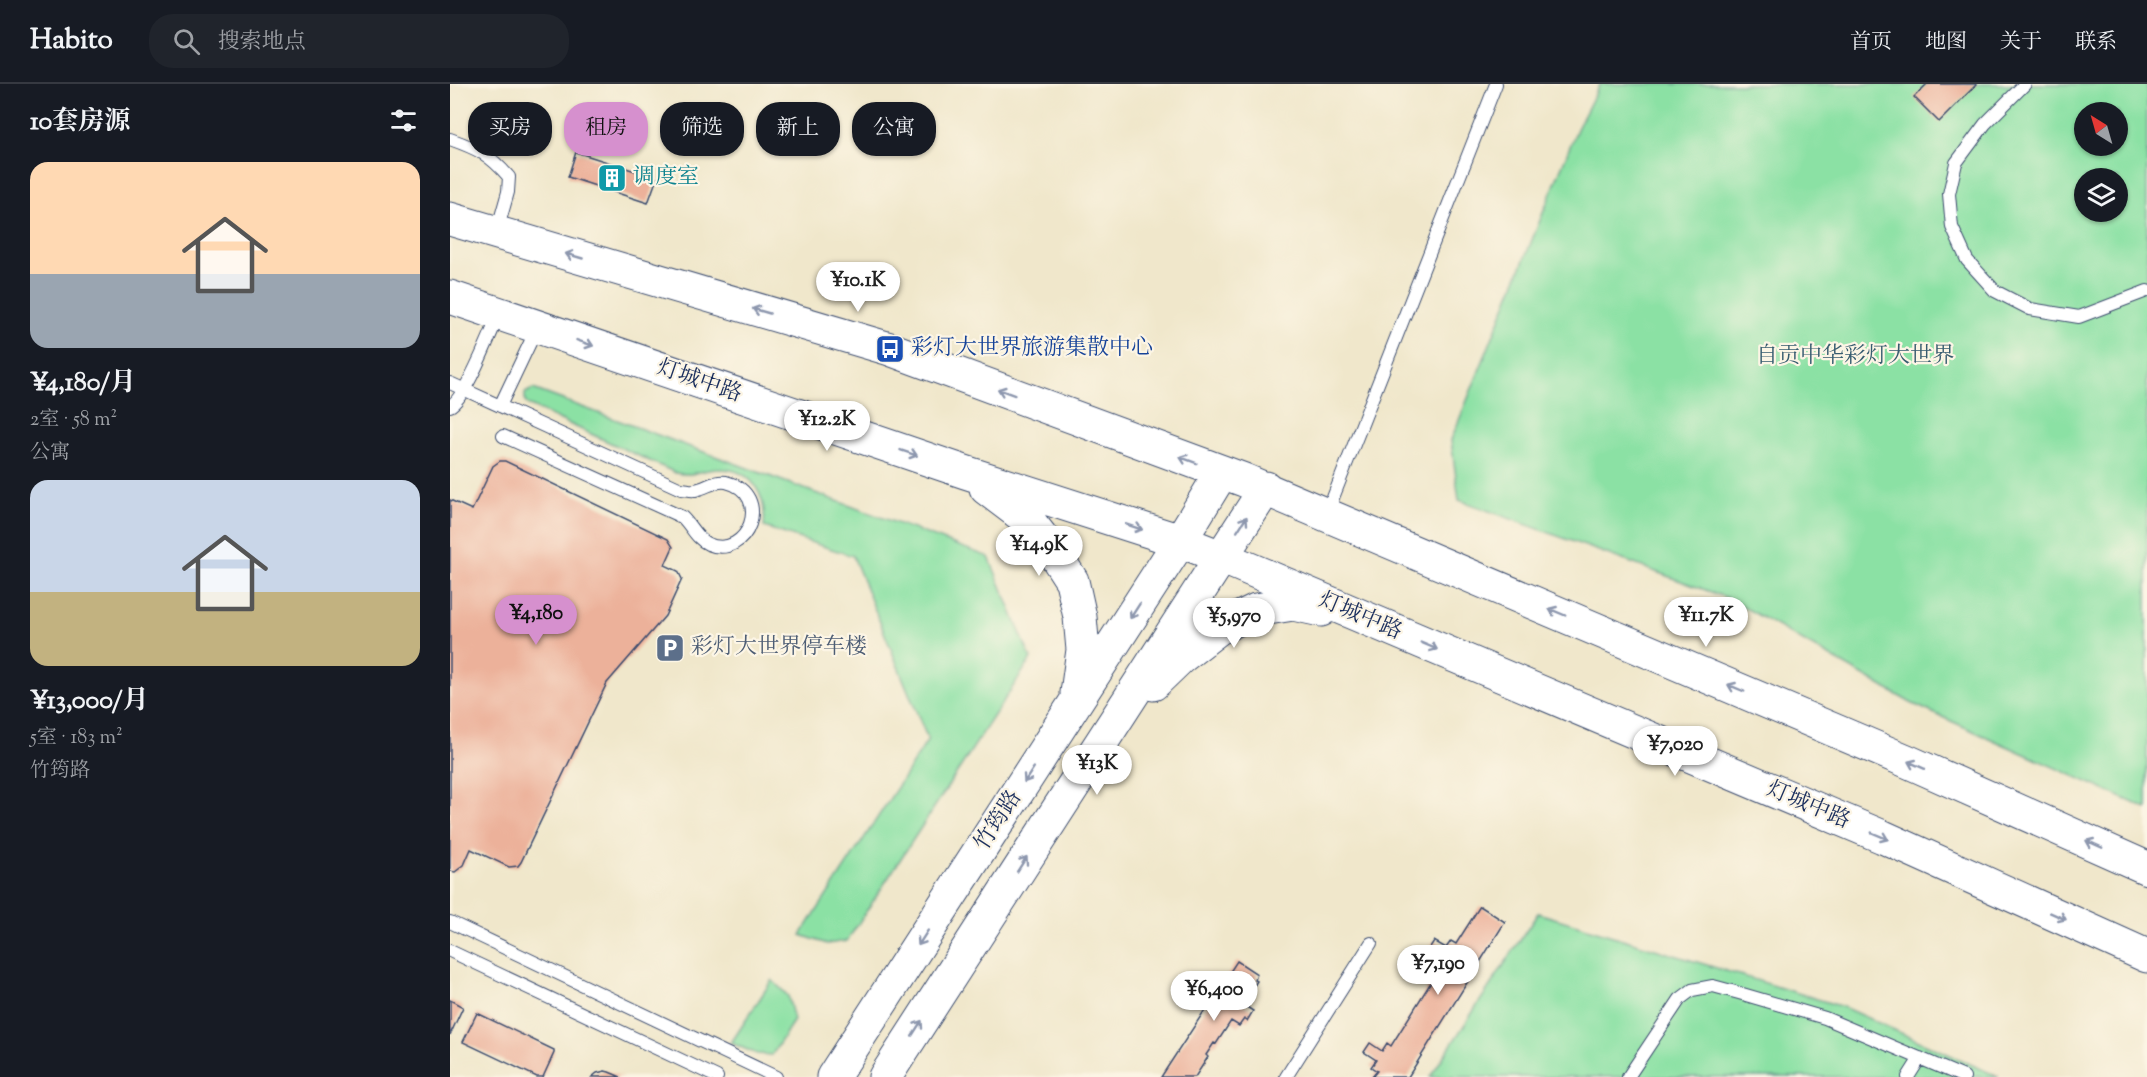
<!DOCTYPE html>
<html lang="zh">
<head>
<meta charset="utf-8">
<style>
	:root { --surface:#171b24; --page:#20242c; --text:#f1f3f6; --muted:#9ea1a6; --line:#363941; --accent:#d690ce }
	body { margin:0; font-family:"Sorts Mill Goudy","Noto Serif SC",serif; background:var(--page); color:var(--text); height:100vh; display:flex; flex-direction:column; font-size:22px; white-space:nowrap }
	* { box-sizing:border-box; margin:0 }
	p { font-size:20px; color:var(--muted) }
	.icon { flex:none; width:33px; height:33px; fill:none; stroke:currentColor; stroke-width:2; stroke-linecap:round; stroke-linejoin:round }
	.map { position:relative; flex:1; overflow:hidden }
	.sheet { display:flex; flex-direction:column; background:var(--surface); width:450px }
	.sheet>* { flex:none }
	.top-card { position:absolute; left:18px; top:18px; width:570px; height:54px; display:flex; gap:12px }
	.needle { width:39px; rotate:323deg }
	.fabs { position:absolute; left:1624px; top:18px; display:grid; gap:12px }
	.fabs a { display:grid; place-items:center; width:54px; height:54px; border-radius:50%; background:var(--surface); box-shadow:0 2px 4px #0004; font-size:30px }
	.price { position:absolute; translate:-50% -51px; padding:0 14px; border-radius:21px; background:#fff; color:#222; font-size:20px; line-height:39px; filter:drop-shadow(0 2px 3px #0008) }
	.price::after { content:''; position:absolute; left:50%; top:36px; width:18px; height:14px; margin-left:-9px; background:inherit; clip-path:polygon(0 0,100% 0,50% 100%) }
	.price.active { background:var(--accent); color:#111 }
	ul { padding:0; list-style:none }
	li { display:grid; align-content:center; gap:12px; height:318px; padding:0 30px }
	li span { display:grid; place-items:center; height:186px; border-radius:18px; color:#555 }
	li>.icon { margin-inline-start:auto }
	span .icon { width:108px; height:108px; fill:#fffc; stroke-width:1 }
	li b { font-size:26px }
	h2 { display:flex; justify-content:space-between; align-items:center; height:72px; padding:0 30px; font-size:26px }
	.tag { padding:0 21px; border-radius:24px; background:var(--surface); box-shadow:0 2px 4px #0004; font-size:21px; line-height:54px }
	.tag.active { background:var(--accent); color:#111 }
	header { display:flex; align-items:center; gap:36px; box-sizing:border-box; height:84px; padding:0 30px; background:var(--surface); border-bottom:2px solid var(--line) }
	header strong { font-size:28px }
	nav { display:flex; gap:33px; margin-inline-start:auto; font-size:21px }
	.search { width:420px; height:54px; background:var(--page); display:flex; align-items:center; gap:15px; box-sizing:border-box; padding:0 21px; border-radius:24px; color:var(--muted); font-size:22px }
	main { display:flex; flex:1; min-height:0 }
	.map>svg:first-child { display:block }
	.green { fill:#8be1a4; stroke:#538881; stroke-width:1.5; fill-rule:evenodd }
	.building { fill:#ecb19a }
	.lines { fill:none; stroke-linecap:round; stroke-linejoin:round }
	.service-casing { stroke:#3b4b6e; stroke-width:14 }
	.secondary-casing { stroke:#3b4b6e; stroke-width:35 }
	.service { stroke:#fff; stroke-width:12 }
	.secondary { stroke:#fff; stroke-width:33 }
	.oneway { stroke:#8d97ae }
	.labels { text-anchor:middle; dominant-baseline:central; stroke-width:4.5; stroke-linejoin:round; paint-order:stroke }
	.culture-label { font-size:22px; fill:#0d838f; stroke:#fcf5e5; text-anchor:start }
	.transit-label { font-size:22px; fill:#164399; stroke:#fcf5e5; text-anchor:start }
	.park-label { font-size:22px; fill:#375c70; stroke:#fcf5e5 }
	.street-label { font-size:22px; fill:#1b2f5e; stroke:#fcf5e5 }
	.service-label { font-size:22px; fill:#4e5e75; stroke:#fcf5e5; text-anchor:start }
</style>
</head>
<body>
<header>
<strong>Habito</strong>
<div class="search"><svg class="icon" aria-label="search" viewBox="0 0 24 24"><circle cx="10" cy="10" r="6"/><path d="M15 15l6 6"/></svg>搜索地点</div>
<nav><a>首页</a><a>地图</a><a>关于</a><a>联系</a></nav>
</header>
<main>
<section class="sheet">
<h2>10套房源<svg class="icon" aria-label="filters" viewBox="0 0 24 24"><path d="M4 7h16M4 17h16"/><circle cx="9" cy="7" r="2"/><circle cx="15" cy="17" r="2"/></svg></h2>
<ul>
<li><span style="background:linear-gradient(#ffd9b3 60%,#9aa5b1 0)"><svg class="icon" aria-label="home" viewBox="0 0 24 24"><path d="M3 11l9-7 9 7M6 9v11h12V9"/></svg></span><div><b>¥4,180/月</b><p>2室 · 58 m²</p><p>公寓</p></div></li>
<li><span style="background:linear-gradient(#c9d6e8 60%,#c2b280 0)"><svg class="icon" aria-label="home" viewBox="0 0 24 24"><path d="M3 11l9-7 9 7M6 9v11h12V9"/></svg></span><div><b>¥13,000/月</b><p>5室 · 183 m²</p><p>竹筠路</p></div></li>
</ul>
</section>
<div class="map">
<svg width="1697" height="993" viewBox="0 0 1697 993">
	<rect width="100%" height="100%" fill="#fcf5e5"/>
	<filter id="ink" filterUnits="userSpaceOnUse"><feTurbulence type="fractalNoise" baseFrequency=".0167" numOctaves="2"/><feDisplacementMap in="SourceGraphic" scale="12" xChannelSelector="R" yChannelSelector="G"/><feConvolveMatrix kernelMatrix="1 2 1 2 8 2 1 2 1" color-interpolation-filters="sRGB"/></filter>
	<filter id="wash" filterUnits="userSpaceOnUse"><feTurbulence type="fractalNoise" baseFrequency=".008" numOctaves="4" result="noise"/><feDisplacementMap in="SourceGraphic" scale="24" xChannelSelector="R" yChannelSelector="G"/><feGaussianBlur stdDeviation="1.35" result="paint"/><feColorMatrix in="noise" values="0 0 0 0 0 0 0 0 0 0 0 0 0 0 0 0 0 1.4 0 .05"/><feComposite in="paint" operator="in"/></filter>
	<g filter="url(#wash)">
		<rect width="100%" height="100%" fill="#f0e7cb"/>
		<path class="green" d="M1150 0H1697V725L1461 619 1280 515 1009 416 1001 356 1127 45ZM1635 28H1668V62H1635ZM1635 94H1668V128H1635Z
			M83 305 539 473 581 575 397 857 377 860 351 851 478 656 403 472 314 443C317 412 303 384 268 385 251 385 245 393 226 389L80 322 75 318V309Z
			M1088 829 1393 923 1549 993H980Z
			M322 896 338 912 344 936 322 971 307 970 281 959Z"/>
		<g id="blocks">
			<path class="building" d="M1477 0H1527L1489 38 1464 13Z
				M126 68 207 94 198 119 118 93Z
				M50 377H55L218 455 223 463 215 481 228 487 232 495 215 532 157 599 71 778 68 782 59 783 21 765 14 781 5 788 0 787V416L22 426 43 382Z
				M1030 822 1055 838 958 993H922L927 987 921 983 926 976 914 968 920 959 932 967 937 959 941 962 990 884 986 881 990 874 978 866 984 857 996 864 1001 857 1006 860Z
				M787 877 807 890 805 896 807 897 792 920 803 927 797 937 794 935 789 942 781 937 766 960 764 959 756 971 758 973 745 993H711Z
				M0 916 13 923 0 951Z
				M27 929 104 966V969L93 993H87L13 958Z
				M155 987 159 988 171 993H142L147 989Z"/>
		</g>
	</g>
	<g filter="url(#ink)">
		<use href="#blocks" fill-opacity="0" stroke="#3b4b6e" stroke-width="1.5"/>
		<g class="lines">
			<g class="service-casing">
				<path id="service" d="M1575 0 1535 40 1506 79 1499 110 1502 143 1517 176 1545 207 1580 225 1629 233 1697 207
					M0 55C28 65 39 70 59 93L58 108 47 147
					M0 299 231 405C236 405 241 407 245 406 257 404 264 396 276 398 324 410 298 477 258 460 246 455 241 441 232 433L53 352
					M0 322C16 314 40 250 49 231
					M50 322 87 244
					M877 429 1046 0
					M0 838 326 993
					M0 867 267 993
					M836 993 921 859
					M1178 993 1230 915 1242 906 1263 902 1289 909 1375 934 1514 993
					M1458 993 1470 974"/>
			</g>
			<g class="secondary-casing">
				<path id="secondary" d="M0 135 440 265 794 396 1459 678 1697 784
					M0 213 515 388 730 457 771 473 1433 753 1697 872
					M536 404 577 435 604 469 622 497 630 533 633 566 627 609
					M703 600 730 574 769 544 806 526 843 520 871 526
					M383 993 730 457 772 388
					M435 993 816 404"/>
			</g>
			<use href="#service" class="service"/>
			<use href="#secondary" class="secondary"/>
		</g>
		<defs><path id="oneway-shaft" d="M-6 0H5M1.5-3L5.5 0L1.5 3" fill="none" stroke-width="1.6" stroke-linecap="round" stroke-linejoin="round" transform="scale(1.5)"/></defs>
		<g class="oneway">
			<use href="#oneway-shaft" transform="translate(124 172) rotate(-164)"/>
			<use href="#oneway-shaft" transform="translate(311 227) rotate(-164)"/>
			<use href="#oneway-shaft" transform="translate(135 259) rotate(19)"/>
			<use href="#oneway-shaft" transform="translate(556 308) rotate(-160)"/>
			<use href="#oneway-shaft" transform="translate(459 369) rotate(19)"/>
			<use href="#oneway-shaft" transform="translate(738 376) rotate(-160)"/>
			<use href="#oneway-shaft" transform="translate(792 440) rotate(-57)"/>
			<use href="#oneway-shaft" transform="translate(684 443) rotate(18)"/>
			<use href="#oneway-shaft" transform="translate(685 527) rotate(123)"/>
			<use href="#oneway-shaft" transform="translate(1107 528) rotate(-157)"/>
			<use href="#oneway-shaft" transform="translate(979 562) rotate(23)"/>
			<use href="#oneway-shaft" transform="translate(1286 604) rotate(-157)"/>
			<use href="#oneway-shaft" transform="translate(1466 681) rotate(-156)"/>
			<use href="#oneway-shaft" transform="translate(579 691) rotate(123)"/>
			<use href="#oneway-shaft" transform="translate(1430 752) rotate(23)"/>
			<use href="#oneway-shaft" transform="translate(1644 760) rotate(-156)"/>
			<use href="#oneway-shaft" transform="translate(572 780) rotate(-57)"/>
			<use href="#oneway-shaft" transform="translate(1608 832) rotate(24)"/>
			<use href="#oneway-shaft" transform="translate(473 854) rotate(123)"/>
			<use href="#oneway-shaft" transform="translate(467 944) rotate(-57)"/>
		</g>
	</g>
	<defs>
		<g id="building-square" transform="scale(1.5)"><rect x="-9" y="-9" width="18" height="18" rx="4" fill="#0f9aa8" stroke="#fcf5e5"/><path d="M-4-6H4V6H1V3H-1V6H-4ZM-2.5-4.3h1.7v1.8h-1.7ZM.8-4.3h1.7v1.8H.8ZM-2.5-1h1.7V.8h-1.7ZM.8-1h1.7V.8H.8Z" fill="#fff"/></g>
		<g id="bus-square" transform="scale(1.5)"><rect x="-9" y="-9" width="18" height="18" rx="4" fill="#1a4fb4" stroke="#fcf5e5"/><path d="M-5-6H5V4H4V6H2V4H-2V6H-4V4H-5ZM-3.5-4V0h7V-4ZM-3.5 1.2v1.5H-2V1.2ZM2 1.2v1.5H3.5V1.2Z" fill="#fff"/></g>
		<g id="parking-square" transform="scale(1.5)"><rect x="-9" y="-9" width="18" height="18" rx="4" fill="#5c6f8a" stroke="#fcf5e5"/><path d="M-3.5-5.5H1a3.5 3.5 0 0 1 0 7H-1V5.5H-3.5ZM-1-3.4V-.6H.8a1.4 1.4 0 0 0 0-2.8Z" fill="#fff"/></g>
	</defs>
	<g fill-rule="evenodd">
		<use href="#building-square" x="162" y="94"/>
		<use href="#bus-square" x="440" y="265"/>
		<use href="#parking-square" x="220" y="564"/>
	</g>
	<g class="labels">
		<g class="culture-label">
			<text x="183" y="94">调度室</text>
		</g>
		<g class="transit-label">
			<text x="461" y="265">彩灯大世界旅游集散中心</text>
		</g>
		<g class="park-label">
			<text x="1405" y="273">自贡中华彩灯大世界</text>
		</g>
		<g class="street-label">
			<text transform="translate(249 298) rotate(19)">灯城中路</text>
			<text transform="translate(910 533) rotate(23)">灯城中路</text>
			<text transform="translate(1358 722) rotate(23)">灯城中路</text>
			<text transform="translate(549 737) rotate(-57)">竹筠路</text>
		</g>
		<g class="service-label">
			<text x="241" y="564">彩灯大世界停车楼</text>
		</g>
	</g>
</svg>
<div class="fabs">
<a><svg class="needle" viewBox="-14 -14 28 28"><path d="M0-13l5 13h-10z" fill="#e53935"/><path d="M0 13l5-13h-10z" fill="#9ea1a6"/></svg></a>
<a><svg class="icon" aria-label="layers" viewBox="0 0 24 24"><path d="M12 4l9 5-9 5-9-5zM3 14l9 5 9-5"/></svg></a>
</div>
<b class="price" style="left:408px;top:229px">¥10.1K</b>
<b class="price" style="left:377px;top:368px">¥12.2K</b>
<b class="price" style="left:589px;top:493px">¥14.9K</b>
<b class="price active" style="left:86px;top:562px">¥4,180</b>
<b class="price" style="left:1256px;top:564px">¥11.7K</b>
<b class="price" style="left:784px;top:565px">¥5,970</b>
<b class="price" style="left:1225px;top:693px">¥7,020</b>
<b class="price" style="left:647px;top:712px">¥13K</b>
<b class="price" style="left:988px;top:912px">¥7,190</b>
<b class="price" style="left:764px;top:938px">¥6,400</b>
<div class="top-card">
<a class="tag">买房</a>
<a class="tag active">租房</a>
<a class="tag">筛选</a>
<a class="tag">新上</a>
<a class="tag">公寓</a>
</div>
</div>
</main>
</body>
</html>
